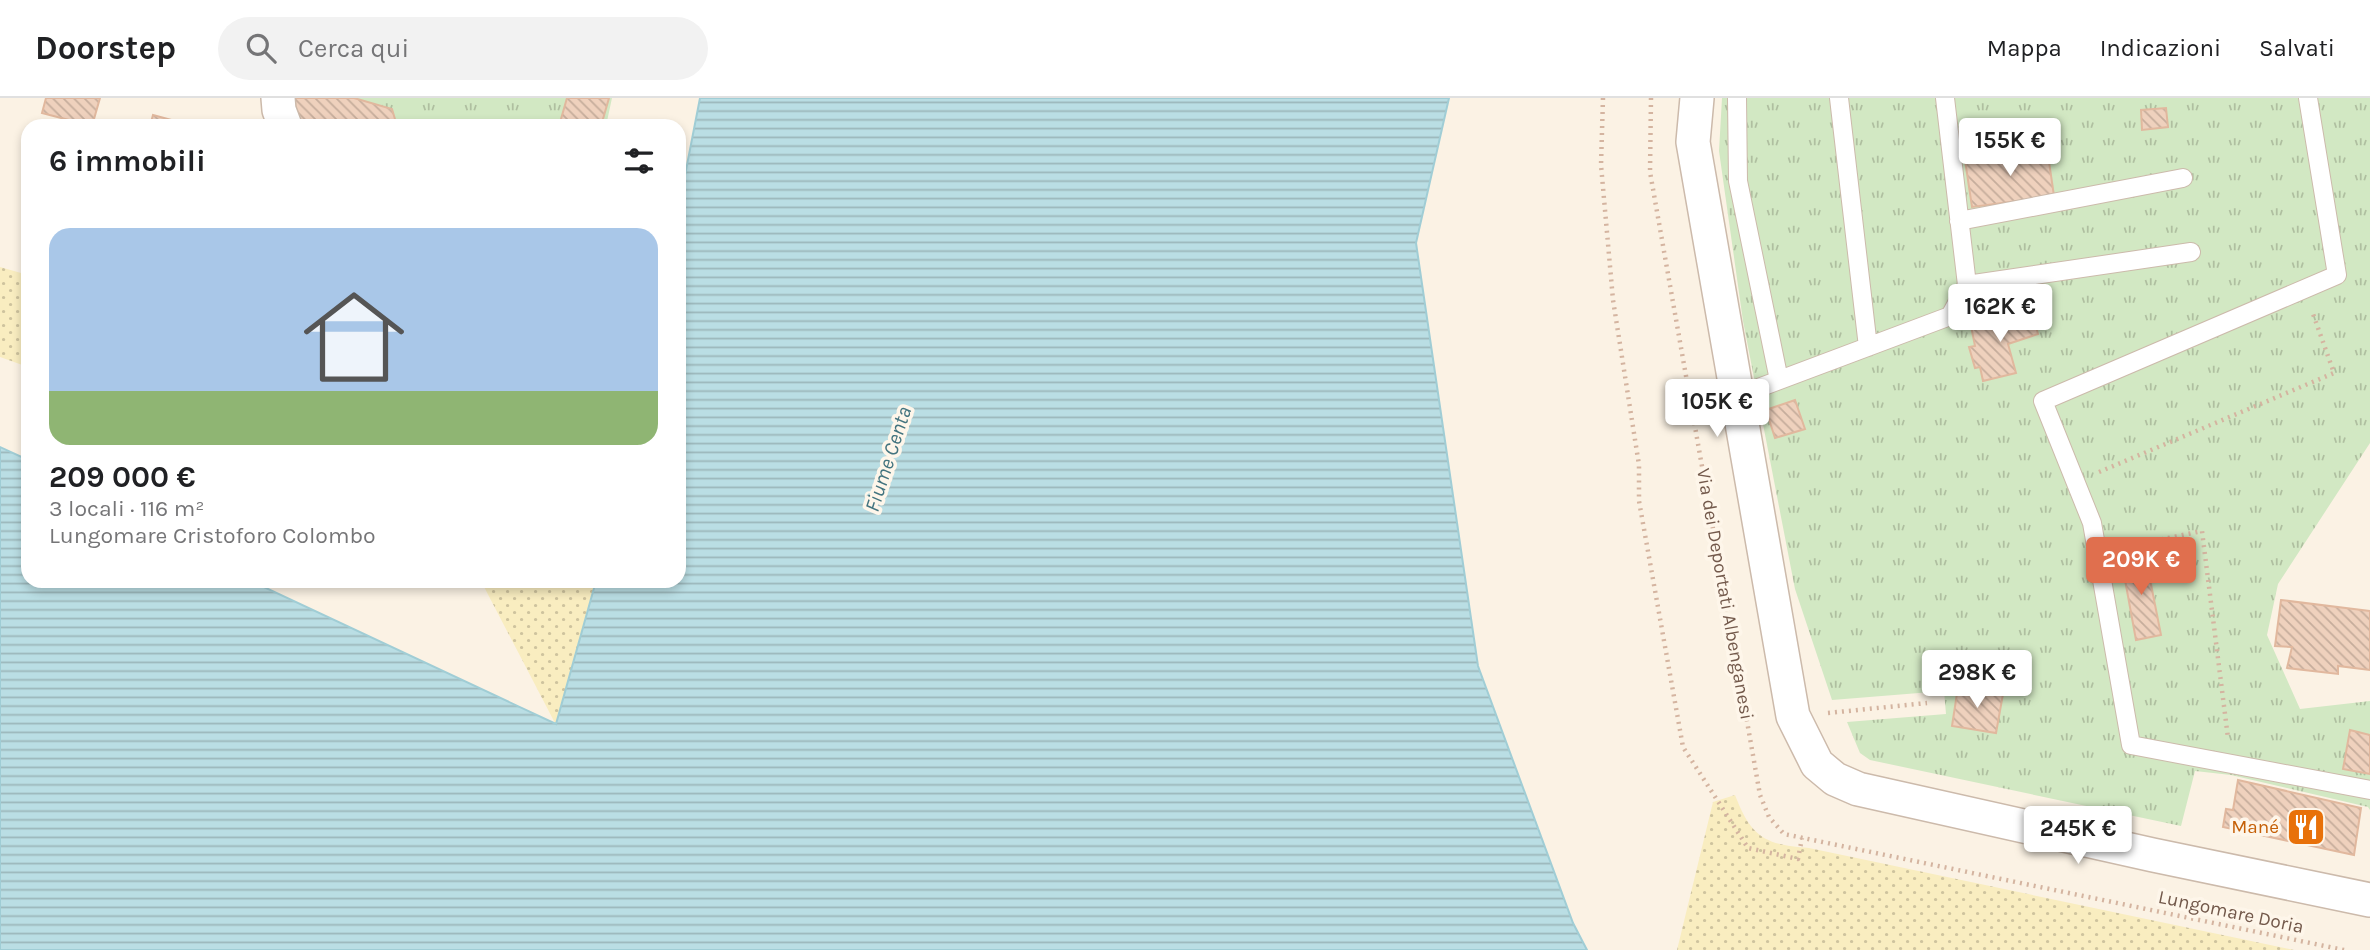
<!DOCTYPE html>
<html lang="it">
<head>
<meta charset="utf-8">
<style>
	:root { --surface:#fff; --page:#f2f2f2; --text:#202124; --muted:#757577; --line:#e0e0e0; --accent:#e06f4e }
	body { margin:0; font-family:Karla,sans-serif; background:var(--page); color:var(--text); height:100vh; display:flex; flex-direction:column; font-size:26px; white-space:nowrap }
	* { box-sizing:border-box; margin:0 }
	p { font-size:23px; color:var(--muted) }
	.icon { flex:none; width:38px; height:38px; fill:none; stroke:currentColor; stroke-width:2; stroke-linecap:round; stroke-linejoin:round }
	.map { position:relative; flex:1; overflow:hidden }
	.sheet { position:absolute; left:21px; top:21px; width:665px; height:469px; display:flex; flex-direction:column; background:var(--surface); border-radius:21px; box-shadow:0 4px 10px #0003 }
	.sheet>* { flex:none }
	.price { position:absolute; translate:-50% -60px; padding:0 16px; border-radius:7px; background:#fff; color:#222; font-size:23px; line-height:46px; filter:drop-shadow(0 2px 4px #0008) }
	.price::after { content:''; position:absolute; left:50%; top:42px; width:21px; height:16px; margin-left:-10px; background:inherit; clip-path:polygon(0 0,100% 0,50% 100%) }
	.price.current { background:var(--accent); color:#fff }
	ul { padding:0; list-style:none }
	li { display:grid; align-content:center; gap:14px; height:371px; padding:0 28px }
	li span { display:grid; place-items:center; height:217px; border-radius:21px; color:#555 }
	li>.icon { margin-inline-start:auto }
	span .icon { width:126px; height:126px; fill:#fffc; stroke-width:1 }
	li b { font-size:30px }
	h2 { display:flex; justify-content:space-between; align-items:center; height:84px; padding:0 28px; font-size:30px }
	header { display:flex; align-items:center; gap:42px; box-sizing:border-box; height:98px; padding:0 35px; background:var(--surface); border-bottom:2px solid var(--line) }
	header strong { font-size:33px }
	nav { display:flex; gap:38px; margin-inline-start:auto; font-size:24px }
	.search { width:490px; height:63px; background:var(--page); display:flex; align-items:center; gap:18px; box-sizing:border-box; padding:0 24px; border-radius:38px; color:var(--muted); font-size:26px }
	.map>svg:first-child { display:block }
	.sand { fill:url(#sand-dots) }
	.park { fill:url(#park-tufts) }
	.water { fill:url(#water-rules); stroke:#a0cdd5; stroke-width:2 }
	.building { fill:url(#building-back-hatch); stroke:#e1b89e; stroke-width:2 }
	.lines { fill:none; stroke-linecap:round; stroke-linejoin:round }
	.service-casing { stroke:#ccbaab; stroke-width:20 }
	.minor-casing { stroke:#ccbaab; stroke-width:36 }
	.path { stroke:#d4b4a0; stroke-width:4.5; stroke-dasharray:2 5; stroke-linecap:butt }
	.service { stroke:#fff; stroke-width:18 }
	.minor { stroke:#fff; stroke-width:33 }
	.tree { fill:#9faf8b }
	.labels { text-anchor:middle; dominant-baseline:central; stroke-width:7; stroke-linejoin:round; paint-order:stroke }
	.street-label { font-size:19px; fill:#73594b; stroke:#fef6ea }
	.food-label { font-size:19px; fill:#c56008; stroke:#fef6ea; text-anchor:end }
	.water-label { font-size:21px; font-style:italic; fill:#43747f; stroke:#fef6ea }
</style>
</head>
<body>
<header>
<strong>Doorstep</strong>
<div class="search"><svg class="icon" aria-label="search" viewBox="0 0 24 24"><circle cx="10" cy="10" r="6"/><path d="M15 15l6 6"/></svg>Cerca qui</div>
<nav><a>Mappa</a><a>Indicazioni</a><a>Salvati</a></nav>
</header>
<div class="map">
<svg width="2370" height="852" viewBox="0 0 2370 852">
	<defs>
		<pattern id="sand-dots" width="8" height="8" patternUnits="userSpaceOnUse" patternTransform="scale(1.75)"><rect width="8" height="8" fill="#f9edc0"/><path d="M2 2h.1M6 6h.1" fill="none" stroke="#cec39e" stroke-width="1.8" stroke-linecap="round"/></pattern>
		<pattern id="park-tufts" width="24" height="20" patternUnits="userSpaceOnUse" patternTransform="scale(1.75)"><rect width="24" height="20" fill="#d2e8c3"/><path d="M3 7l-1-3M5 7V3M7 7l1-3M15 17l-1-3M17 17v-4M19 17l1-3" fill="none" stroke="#afbfa0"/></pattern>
		<pattern id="water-rules" width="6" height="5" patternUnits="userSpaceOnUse" patternTransform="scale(1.75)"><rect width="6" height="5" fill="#badee4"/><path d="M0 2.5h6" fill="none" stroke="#9cb7bb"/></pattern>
		<pattern id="building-back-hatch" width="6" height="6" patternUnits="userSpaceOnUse" patternTransform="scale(1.75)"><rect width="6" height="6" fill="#efd1bd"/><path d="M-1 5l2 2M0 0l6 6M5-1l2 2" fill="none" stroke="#c6ad9c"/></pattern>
	</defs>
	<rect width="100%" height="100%" fill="#fbf2e4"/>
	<path class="sand" d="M0 169 28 177V269L0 259Z
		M481 483H596L556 627Z
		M1735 697C1751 739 1765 747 1809 750L2294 852H1677L1713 704Z"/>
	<path class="park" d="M285 0H612L606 28H293Z
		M1722 0H2370V345L2278 486 2267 537 2300 611 2370 603V712L2368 709 2231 677 2195 673 2181 728 1870 662 1860 655 1847 624 1946 616 1944 593 1832 602 1795 491 1743 223 1719 53Z"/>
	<path class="water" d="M700 0H1449L1416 145 1478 568 1573 825 1587 852H0V349L28 362V483H251L556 626 596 483H679V108Z"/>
	<path class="building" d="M46 0H100L92 28 42 15Z
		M291 0H354L392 11 397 28H295Z
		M567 0H609L601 28H559Z
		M2166 10 2168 29 2142 32 2141 12Z
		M153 17 190 27V28H150Z
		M2047 50 2054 98 1972 109 1965 62Z
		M2032 213 2038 236 2008 246 2016 275 1983 283 1980 269 1975 270 1969 249 1975 248 1971 228Z
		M1795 302 1805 331 1775 340 1766 312Z
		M2145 456 2161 537 2136 542 2121 460Z
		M2281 502 2370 513V572L2338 568V576L2287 570 2292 549 2275 548Z
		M1958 589 2003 596 1996 635 1952 628Z
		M2350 632 2370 637V676L2343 671Z
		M2238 682 2361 710 2354 757 2223 729 2226 711 2233 712Z"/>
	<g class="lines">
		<g class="service-casing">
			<path id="service" d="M1737 0 1738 83 1779 282
				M1839 0 1868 249
				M1945 0 1967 187 2191 154
				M2308 0 2337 177 2043 303 2092 425 2131 647 2370 692
				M1959 123 2183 80
				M1737 298 1950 218 1967 187"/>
		</g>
		<g class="minor-casing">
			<path id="minor" d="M278 0 279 12 285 28
				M1697 0 1693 44 1793 618 1817 666 1835 681 1858 691 2153 757 2370 802"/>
		</g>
		<path class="path" d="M1603 0 1601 67 1613 202 1639 367V403L1683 649 1748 750 1798 761 1802 740
			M1651 0 1650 74 1760 697 1769 719 1784 736 2344 852
			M2099 374 2334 275 2312 213
			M2120 450 2202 433 2228 640
			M1828 615 1927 605"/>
		<use href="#service" class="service"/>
		<use href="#minor" class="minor"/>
	</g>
	<circle class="tree" cx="1977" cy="35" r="10"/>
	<defs>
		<g id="restaurant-square" transform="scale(2.0125)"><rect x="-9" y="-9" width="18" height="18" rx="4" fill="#e8710a" stroke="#fef6ea"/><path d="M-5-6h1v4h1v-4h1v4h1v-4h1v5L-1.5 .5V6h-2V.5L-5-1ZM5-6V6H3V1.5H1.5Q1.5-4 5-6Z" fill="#fff"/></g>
	</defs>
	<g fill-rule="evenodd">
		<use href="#restaurant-square" x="2306" y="729"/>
	</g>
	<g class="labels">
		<g class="street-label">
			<text transform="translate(1725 496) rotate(80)">Via dei Deportati Albenganesi</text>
			<text transform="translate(2231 814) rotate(12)">Lungomare Doria</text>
		</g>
		<g class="food-label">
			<text x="2279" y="729">Mané</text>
		</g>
		<g class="water-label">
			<text transform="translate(888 361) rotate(-72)">Fiume Centa</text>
		</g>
	</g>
</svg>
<b class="price" style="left:2010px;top:80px">155K €</b>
<b class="price" style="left:2000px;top:246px">162K €</b>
<b class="price" style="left:1717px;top:341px">105K €</b>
<b class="price current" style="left:2141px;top:499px">209K €</b>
<b class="price" style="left:1977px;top:612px">298K €</b>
<b class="price" style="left:2078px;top:768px">245K €</b>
<section class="sheet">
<h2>6 immobili<svg class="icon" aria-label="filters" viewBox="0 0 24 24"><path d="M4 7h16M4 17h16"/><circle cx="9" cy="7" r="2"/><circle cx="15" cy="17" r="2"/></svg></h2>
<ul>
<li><span style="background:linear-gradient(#a9c7e8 75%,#8fb573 0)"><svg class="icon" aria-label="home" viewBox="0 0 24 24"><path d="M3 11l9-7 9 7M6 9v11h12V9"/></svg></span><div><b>209 000 €</b><p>3 locali · 116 m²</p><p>Lungomare Cristoforo Colombo</p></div></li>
</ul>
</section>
</div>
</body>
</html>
